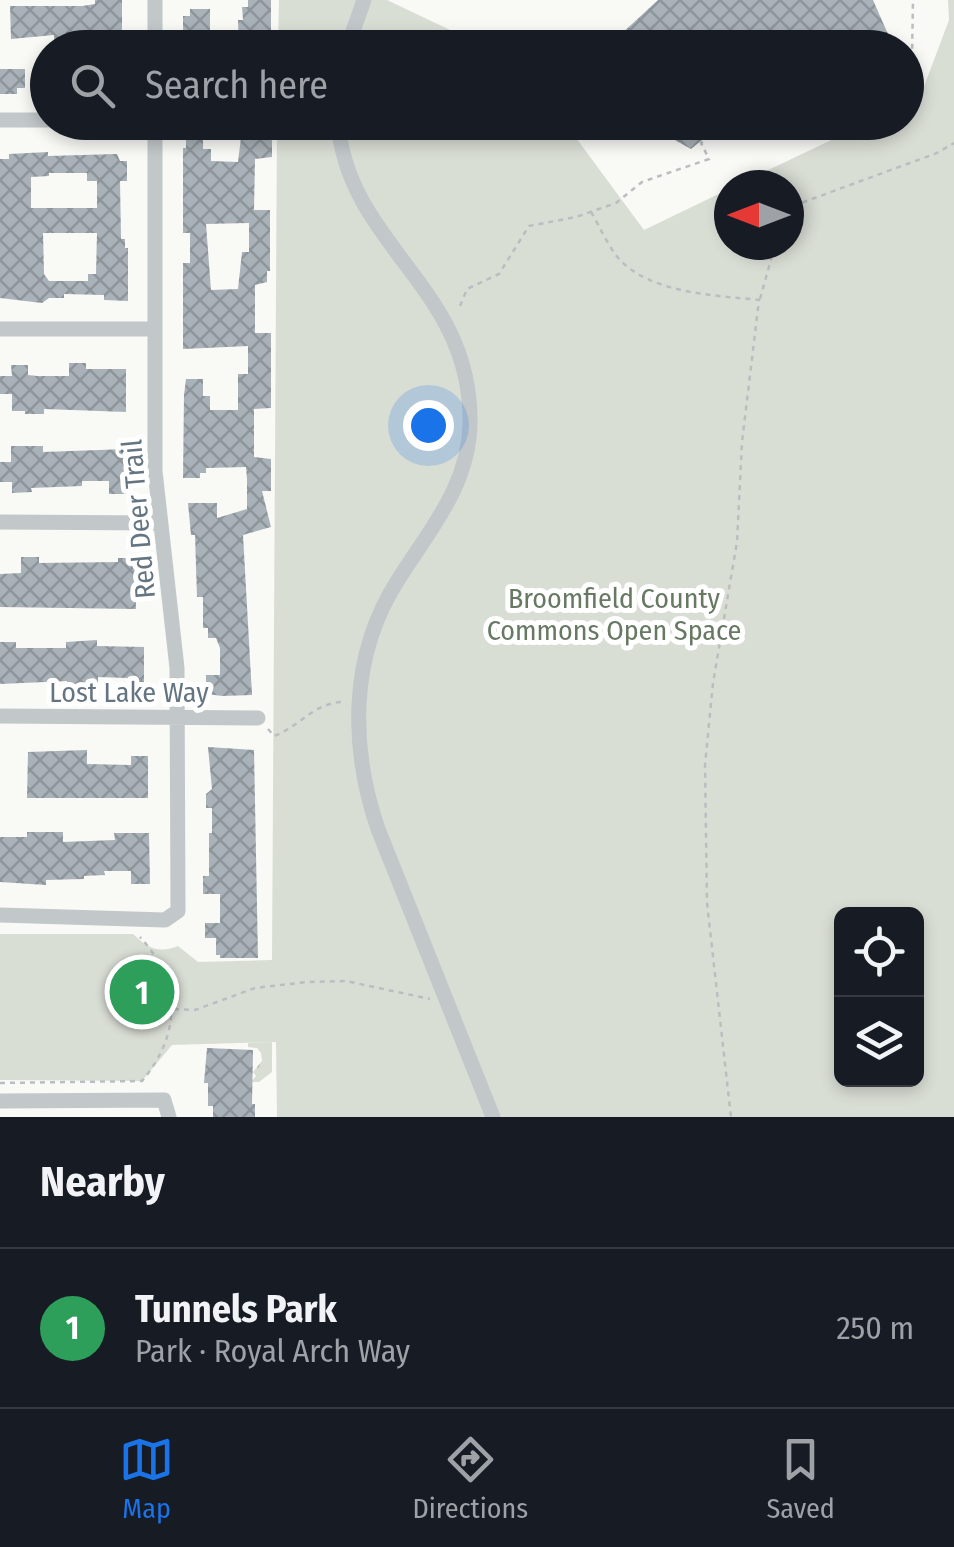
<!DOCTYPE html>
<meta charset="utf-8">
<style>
body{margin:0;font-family:"Fira Sans Condensed",sans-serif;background:#242831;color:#f1f3f6}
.controls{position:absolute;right:30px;bottom:30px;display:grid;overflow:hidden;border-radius:15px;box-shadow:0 5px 15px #0003}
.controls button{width:90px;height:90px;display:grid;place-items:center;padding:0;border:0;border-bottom:2px solid #363941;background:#171b24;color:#f1f3f6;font:50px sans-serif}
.compass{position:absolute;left:714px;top:170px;width:90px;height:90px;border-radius:50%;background:#171b24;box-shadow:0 5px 15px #0003;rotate:270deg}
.you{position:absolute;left:428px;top:425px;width:35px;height:35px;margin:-25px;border:8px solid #fff;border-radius:50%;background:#1a73e8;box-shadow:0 0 0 15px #1a73e833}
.badge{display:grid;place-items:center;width:65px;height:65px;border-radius:50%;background:#1a73e8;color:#fff;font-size:32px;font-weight:700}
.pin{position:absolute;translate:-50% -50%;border:5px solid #fff;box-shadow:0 2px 10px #0006}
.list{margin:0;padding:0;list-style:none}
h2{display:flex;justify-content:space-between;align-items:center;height:130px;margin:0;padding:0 40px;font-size:42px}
h2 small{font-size:32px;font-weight:400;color:#9ea1a6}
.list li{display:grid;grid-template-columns:65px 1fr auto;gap:30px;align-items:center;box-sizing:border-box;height:160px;padding:0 40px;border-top:2px solid #363941}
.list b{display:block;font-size:38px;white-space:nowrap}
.list p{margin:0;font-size:32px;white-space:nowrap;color:#9ea1a6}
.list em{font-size:32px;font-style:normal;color:#9ea1a6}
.icon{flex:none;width:55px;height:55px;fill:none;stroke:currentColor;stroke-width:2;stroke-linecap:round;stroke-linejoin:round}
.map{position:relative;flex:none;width:954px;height:1117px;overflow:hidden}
.search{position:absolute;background:#171b24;box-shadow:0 5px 15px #0003;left:30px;right:30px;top:30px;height:110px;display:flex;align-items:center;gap:25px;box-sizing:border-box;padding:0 35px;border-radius:55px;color:#9ea1a6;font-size:38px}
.sheet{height:290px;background:#171b24}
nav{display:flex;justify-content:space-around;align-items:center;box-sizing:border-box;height:140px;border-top:2px solid #363941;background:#171b24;font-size:28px;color:#9ea1a6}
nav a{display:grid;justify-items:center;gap:5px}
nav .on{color:#1a73e8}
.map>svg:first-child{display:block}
</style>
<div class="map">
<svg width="954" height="1117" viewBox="0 0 954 1117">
<defs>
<pattern id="grass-tufts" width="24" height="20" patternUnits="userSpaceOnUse" patternTransform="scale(2.5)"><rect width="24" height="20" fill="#d9ded5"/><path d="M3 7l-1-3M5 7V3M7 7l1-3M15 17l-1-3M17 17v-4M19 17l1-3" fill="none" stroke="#b4b9b2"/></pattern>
<pattern id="building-cross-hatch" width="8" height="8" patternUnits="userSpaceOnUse" patternTransform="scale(2.5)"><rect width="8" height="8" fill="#a9b2b8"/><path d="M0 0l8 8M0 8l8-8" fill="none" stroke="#8d959b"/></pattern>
</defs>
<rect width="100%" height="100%" fill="#f9f9f6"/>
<path fill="url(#grass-tufts)" d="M272,1042V1072L259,1082H251L256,1076L253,1072L262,1061L261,1053L257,1048L248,1047V1043Z"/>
<path fill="#d9ded5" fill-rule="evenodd" d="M279,0H387L486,47L278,48Z
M948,0H954V1117H277L276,1042L172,1045L142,1081L0,1080V934H133C148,948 158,954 178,946L198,962L272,960L277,123H565L644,230L729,189V245H789V185H737L867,123L906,122L907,103L920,97L949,20ZM842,914H916V1080H842Z"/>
<path fill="url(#building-cross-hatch)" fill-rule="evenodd" d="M95,0H122V48H54V35L11,39L10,6H82L95,4Z
M248,0H271V33L269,37L255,38V48H239L238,20H243L242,7H248Z
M658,0H873L894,48H606Z
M190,9H210V48H183V16H190Z
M0,69H25V88H17V94H0Z
M248,122H271L272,130V157L255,159L254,210H270V271H267V282L255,285V333H271V408L254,409V457L271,459V491H262L271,527L243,535L252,695L223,696L206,694V675H220V648L216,638H208V628H203V597H197L195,535H191L188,503H217V518L247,509V479L246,467L206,468V473H200V478H183L184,395L186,379H203V396H210V410H238V374H248V346L183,349V263H190V233H183V148H186V132H203V149H211V161L238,162L242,129H249ZM249,223V252H242L238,289L211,290L206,224Z
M662,122H724L691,149L671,138L674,132Z
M48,152V156L117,154L120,161H127V181H120L121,239H125V248H128V301L104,300V295L64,294V298H49L42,303L0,298V159H9V154ZM49,173H87V181H97V208H31V177L49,176ZM43,233H97L96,274H88V281H49L44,274Z
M69,363H86V369H126V412L44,409V414H25V411H12V394H0V376H12L11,365H28V375L37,376H69Z
M11,446H43V452L127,449V494H109V481H82V486L31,488L32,492L12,493V482H0V462H11Z
M21,557H39V563L118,562V558H135L136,609L0,607V574L21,573Z
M97,640V646L144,647V690H127V678L98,677V684L80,685V705H68L67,681L0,684V642H16V648H66V642Z
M208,747L254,750L258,958H220V955H216V938H205V923H220V894H203V876H209V833H212V808H206V794L212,789Z
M87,750V764L131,765V756H148V798H27L28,752Z
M27,832H63V842L115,840L114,833H149L150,884H131V871H104L105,875L84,876V879L46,880V885L0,882V837H27Z
M207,1048L253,1050L252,1104H255V1117H213V1106H208V1083H204Z"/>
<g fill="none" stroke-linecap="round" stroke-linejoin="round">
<path stroke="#babec1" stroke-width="2.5" stroke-dasharray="5 5" stroke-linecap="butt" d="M906,67L912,57L913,0
M591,212C600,227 608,246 619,259C652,294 714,295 759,300L742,442L737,542L713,683L705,765L707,903L731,1117
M789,217L801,203L937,153L954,143
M760,299L775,245
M460,306L467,289L499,274L529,226L576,217L616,203L642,182L709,159L701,143L731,122
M268,729L274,736C299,727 314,703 342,702
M174,1009L195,1010L255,988L307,982L346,981L430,999
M0,1083L142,1081C181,1034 182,983 140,937"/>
<path stroke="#c2c7ca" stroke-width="15" d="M155,0V48
M347,48L364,0
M0,120H48
M338,122C348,247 472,286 470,423C469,486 430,529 398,580C349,656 350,747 378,829L493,1117
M0,329H155
M0,522L160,523
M0,716L258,718
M0,915L165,920L178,911L177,668L155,471V122
M0,1101L164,1100L169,1117"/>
</g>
<g text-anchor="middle" stroke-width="10" stroke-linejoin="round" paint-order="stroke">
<g font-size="28" fill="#647481" stroke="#fff">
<text transform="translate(138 519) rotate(-95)" y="10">Red Deer Trail</text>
<text x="129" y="702">Lost Lake Way</text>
</g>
<g font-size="28" fill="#677963" stroke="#fff">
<text x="614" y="608">Broomfield County<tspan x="614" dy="32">Commons Open Space</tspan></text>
</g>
</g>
</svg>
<div class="controls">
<button><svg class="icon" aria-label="locate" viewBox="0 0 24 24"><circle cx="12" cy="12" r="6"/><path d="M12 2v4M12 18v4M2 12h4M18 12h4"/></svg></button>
<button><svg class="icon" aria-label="layers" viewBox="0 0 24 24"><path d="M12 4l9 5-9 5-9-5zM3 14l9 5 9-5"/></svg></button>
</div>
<svg class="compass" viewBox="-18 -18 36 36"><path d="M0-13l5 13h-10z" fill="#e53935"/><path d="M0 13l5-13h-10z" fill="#9ea1a6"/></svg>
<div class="you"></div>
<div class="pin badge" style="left:142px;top:992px;background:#2e9e5b">1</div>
<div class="search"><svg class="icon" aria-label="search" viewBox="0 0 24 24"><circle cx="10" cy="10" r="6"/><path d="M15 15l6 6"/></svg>Search here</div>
</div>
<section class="sheet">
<h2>Nearby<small></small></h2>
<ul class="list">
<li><span class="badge" style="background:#2e9e5b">1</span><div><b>Tunnels Park</b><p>Park · Royal Arch Way</p></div><em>250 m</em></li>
</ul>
</section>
<nav>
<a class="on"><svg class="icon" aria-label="map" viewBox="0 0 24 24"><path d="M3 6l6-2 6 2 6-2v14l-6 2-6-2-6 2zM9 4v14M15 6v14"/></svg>Map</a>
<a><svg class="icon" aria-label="directions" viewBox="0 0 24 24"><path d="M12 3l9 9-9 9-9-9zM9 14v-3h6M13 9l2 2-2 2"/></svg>Directions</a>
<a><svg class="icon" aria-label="saved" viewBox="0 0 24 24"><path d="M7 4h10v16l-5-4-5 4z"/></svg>Saved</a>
</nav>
